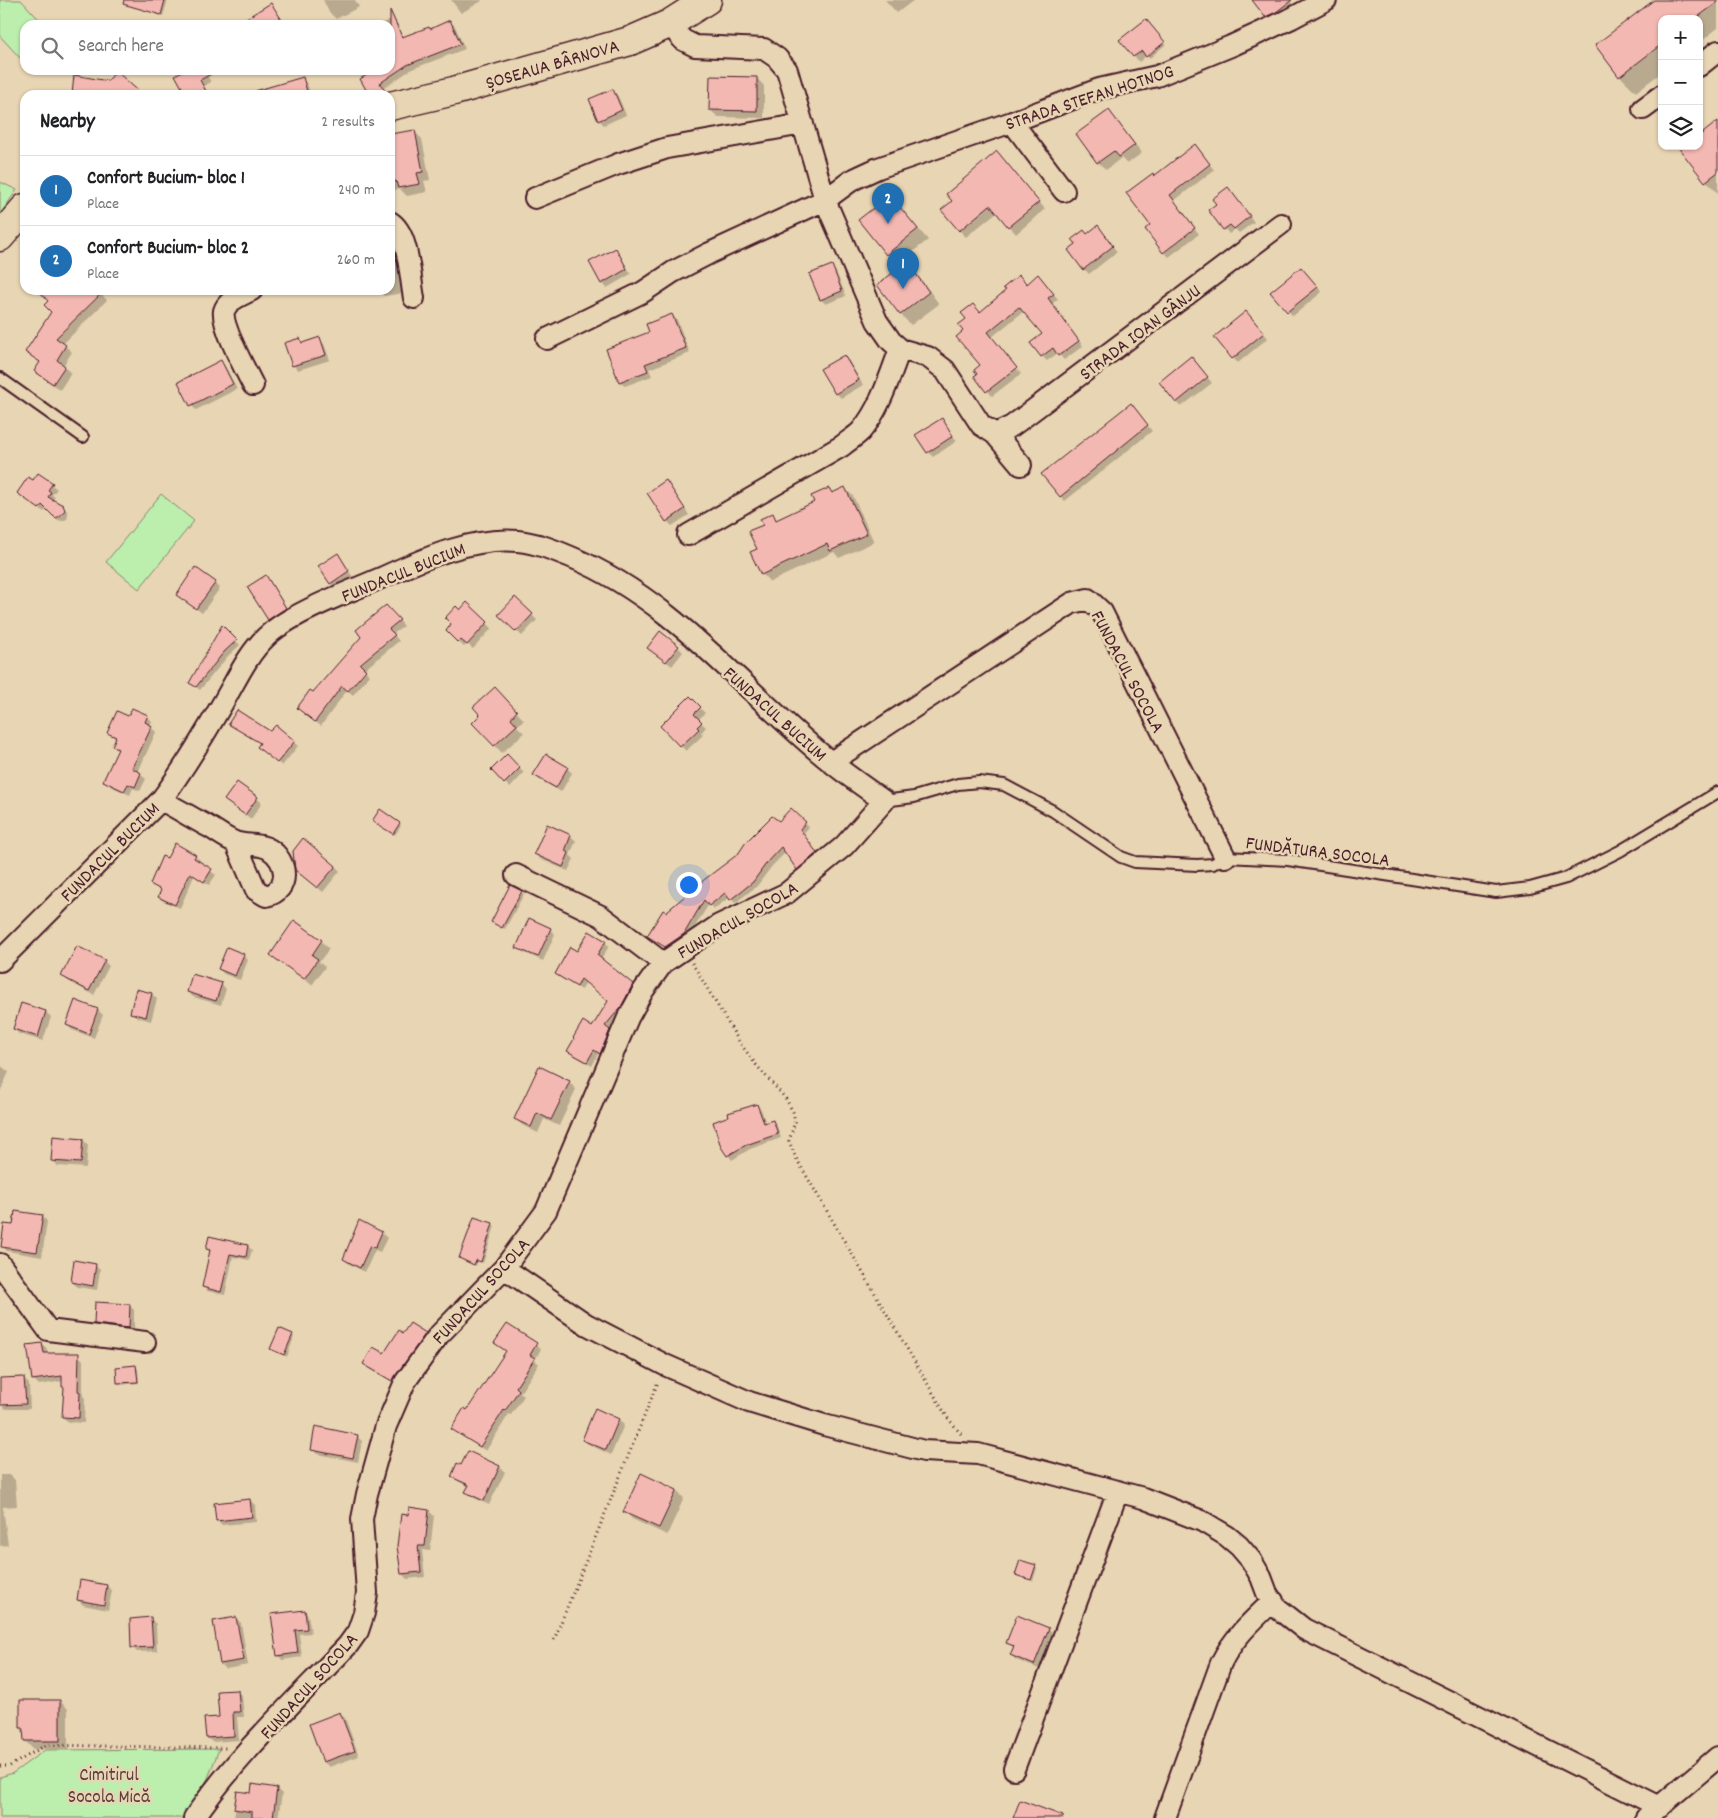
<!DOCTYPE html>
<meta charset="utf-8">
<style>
body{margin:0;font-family:Dekko,sans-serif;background:#f2f2f2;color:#202124}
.controls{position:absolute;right:15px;top:15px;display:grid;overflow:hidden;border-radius:10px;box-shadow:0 1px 4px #0004}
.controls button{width:45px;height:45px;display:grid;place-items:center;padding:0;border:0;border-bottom:1px solid #e0e0e0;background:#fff;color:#202124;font:25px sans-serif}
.you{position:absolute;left:688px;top:884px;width:18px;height:18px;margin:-12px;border:4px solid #fff;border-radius:50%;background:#1a73e8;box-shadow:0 0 0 8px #1a73e833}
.badge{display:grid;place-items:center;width:32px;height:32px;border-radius:50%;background:#1f6fb2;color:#fff;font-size:16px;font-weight:700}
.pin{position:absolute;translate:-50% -41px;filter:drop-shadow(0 1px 2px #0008)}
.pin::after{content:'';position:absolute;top:26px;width:18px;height:15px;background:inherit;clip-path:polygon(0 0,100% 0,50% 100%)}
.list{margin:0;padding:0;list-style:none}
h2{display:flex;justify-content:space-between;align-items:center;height:65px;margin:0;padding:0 20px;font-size:21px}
h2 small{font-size:16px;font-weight:400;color:#757577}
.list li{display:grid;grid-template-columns:32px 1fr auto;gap:15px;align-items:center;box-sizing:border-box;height:70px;padding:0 20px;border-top:1px solid #e0e0e0}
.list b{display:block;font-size:19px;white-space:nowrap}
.list p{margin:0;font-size:16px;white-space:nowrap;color:#757577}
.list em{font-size:16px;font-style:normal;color:#757577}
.icon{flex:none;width:28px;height:28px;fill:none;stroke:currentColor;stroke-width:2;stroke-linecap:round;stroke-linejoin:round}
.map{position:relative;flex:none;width:1718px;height:1818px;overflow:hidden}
.search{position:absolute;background:#fff;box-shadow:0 1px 4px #0004;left:20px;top:20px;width:375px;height:55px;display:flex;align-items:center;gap:12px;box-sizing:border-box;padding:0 18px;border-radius:15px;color:#757577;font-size:19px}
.panel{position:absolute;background:#fff;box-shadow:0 1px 4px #0004;left:20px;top:90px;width:375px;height:205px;border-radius:15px}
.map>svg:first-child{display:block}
</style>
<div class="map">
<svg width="1718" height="1818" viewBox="0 0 1718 1818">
<rect width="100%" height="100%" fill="#e8d5b3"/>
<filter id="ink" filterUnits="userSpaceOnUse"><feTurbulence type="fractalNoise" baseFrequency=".02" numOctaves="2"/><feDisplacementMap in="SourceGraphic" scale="10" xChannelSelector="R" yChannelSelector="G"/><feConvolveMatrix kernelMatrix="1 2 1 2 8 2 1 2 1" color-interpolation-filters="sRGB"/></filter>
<g filter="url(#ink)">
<path fill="#bceead" stroke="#83866c" d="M0,0H21L44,25H25V56L21,59L0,36Z
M0,182L17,190L0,214Z
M161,494L194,521L139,589L106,562Z
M219,1749L208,1778L187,1818H0V1777L13,1773L45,1750Z"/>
<path fill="#0003" d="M149,0H168L163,16L146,10Z
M323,0H355L359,7L336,19L329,12Z
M451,0H481L482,1L461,13Z
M885,0H914L897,13Z
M1259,0H1289L1295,7L1271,22L1266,16Z
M1655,0H1718V28L1699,43V19H1662V72L1636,92L1620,76Z
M271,5L286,25H256Z
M393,18L397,23L404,38L430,30L450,22L455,26L465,49L412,69L384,88L388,95H371L378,70H390V25H379Z
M1146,20L1166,44L1150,58L1147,55L1139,62L1121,40Z
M186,70H204L211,82L204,86L209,95H187Z
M757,78L764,86V118L718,117L710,110Z
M302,79L307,84L311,95H284Z
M613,91L618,96L626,115L604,125L599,120Z
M1109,111L1142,153L1127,164L1121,158L1106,170L1098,162Z
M1718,123V193L1706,181L1699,146Z
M414,131L422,139L430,180L424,181L427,192L407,196L400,189L390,191V136Z
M1200,151L1214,170L1174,201L1199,234L1169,257L1164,252L1152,225L1155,177Z
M1004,160L1045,209L1016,234L997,212L966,237L959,230Z
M1233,194L1254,222L1239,233L1235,229L1229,234L1210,211Z
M890,196L928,240L897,264L887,254Z
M1102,232L1117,252L1089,274L1084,269L1087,235Z
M390,246L397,251L405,293L384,296L379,290H390Z
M616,250L620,255L631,274L607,288L602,283Z
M906,263L917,274L939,304L911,325L900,314Z
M831,267L836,272L846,296L826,304L821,300Z
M1306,273L1322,292L1293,316L1288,311Z
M1043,281L1058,299L1052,304L1083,346L1064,360L1058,353L1047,361L1042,356L1044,335L1024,311L992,337L1021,374L992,396L976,376L982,365L980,314L1027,285Z
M45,290H97L107,300L63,344L72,352L63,366L71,373L60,390L42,377L35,371L40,363L27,352L53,312Z
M672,315L677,320L690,353L649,369L652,376L625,386L620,382L607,349L651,332Z
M1251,318L1268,338L1238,363L1233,358Z
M300,339L305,344L319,339L324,344L330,360L298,370L293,365Z
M844,356L849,361L863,385L841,398L836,393Z
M220,361L225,366L237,389L196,410L191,405Z
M1196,363L1212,383L1181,407L1177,402Z
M1135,410L1152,431L1065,501L1060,496Z
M942,420L957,441L933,457L928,452Z
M38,474L57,489L52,495L55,497L52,501L62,506L67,511L68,515L67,519L62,521L58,520L47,508L44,512L18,493L33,482Z
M670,487L689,515L672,526L667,521Z
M829,489L833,494L845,489L853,496L874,542L839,558L834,552L770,582L762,574L758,550L764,525L772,514L778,521L816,503Z
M337,555L353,577L335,588L331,583Z
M265,577L270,582L290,613L274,624L269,619Z
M215,583L220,588L202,613L183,599Z
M515,599L537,620L522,636L500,615Z
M467,604L492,628L473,649L467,644L464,647L447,631Z
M391,611L404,626L393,634L399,641L364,670L370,675L353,695L347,690L321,726L303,713L313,694Z
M223,627L240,645L228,656L200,690L191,683Z
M678,647L683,652L672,666L654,653Z
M503,697L524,720L517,726L524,733L502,753L474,723Z
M690,698L705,713L698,720L706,727L701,733L703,735L686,751L661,726Z
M147,716L152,721L150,726L156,732L138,772L146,779L140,791L133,788L130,795L110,786L105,781L118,751L113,746L116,739L108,733L128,718Z
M234,727L271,733L276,727L298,746L282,766L263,750L261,744Z
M507,756L524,773L510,788L493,770Z
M567,768L572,773L561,792L540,780L535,775Z
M257,798L262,803L251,819L226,800Z
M791,810L809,827L803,834L820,858L802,873L786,852L772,866L757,886L735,903L730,897L714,909L709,904L688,938L670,951L649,936L666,913L779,823Z
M376,823L399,824L401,826L395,835Z
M547,826L571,836L576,841L570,855L574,859L568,871L540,859L535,854Z
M195,856L200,860L198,862L216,875L209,885L194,876L180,908L163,901L159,897L162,891L151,884L167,860Z
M335,866L340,871L323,892L302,875Z
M511,887L524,894L505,929L492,922Z
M550,929L555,934L543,961L523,952L518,947Z
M321,941L329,949L319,962L325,967L312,985L280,962L272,955Z
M605,942L609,946L601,960L637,990L625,1011L609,1031L614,1035L604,1058L598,1054L592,1066L573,1055L569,1051L592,1029L609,1001L586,982L582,990L561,978L556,974L578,953Z
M244,955L248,960L240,980L224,974L219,969Z
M104,961L109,966L94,995L68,981L63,976Z
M221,984L226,989L221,1005L193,997L188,992Z
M152,994L157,999L151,1021L137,1017L132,1012Z
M75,1002L98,1010L103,1015L94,1038L72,1030L67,1025Z
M22,1005L46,1012L51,1017L43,1041L19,1034L14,1029Z
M0,1065L9,1072L0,1092Z
M569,1082L576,1089L559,1126L544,1119L538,1133L522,1125L515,1118Z
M756,1105L761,1109L766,1124L773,1122L777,1126L781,1138L750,1149L732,1160L728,1155Z
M83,1140L88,1145L86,1168L58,1166L53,1161Z
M42,1216L47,1221L42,1257L7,1251L2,1246L14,1226Z
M492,1224L495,1226L483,1263L478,1261L476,1266L462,1260L460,1258Z
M382,1233L387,1238L380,1252L375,1250L365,1272L349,1264L344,1259Z
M248,1246L252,1250L249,1260L233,1257L225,1295L207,1291L204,1287L211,1253L207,1249Z
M95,1265L100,1270L97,1290L77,1287L72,1282Z
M129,1305L134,1310V1332L101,1328L96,1323Z
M507,1325L541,1349L535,1360L539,1364L520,1393L524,1396L511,1415L509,1414L486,1451L458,1434L453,1429L467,1411L507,1352L496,1343Z
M425,1334L430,1339L398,1385L370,1369L365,1364L384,1354L404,1335Z
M292,1335L294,1337L287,1357L272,1349Z
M42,1344L47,1349L48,1355H78L83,1360V1396L85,1398L84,1423L68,1422L63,1417L65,1388L63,1381L39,1385L34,1380Z
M136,1366L138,1369L139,1383L120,1385L118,1382Z
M24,1379L29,1384L30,1409H6L1,1404L0,1380Z
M596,1410L619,1420L624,1425L611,1455L588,1444L583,1439Z
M357,1436L362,1441L358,1462L317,1454L312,1449Z
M462,1467H500L505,1472L489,1505L472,1497L467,1492L469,1487L458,1481L453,1476Z
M0,1475H10L15,1480L17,1506L3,1507L8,1545L0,1546Z
M676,1491L684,1498L667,1535L632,1519L625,1511Z
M250,1500L255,1505L256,1522L222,1525L217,1520Z
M429,1511L434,1516L430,1551L422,1550L425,1577L407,1579L402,1574L409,1516Z
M1035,1566L1037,1568L1033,1581L1016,1574Z
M107,1586L112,1591L108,1610L83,1605L78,1600Z
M304,1611L308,1615L311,1633L299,1634L302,1657L282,1660L278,1655Z
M1018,1616L1049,1629L1054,1634L1039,1669L1016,1660L1011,1655L1014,1648L1007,1642Z
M236,1618L241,1623L248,1665L226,1669L221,1664L214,1622Z
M151,1619L156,1624L157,1651L137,1652L132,1647Z
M237,1691L242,1696L244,1717H237L239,1740L212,1742L207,1737Z
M60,1701L68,1709V1749H33L25,1741V1731L21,1727Z
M340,1713L345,1718L359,1756L329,1767L324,1762L310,1724Z
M277,1789L282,1794L278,1818H234L238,1792L252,1795Z"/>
<path fill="#f3b8b2" stroke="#4a1f2b" d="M124,0H165L161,15L123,4Z
M1252,0H1292L1276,12L1265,17Z
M1654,0H1718V2L1695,19H1662V44L1619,77L1595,45Z
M271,3L285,25H235Z
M390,10L402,37L429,27L430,29L450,20L461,44L407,65L380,83L385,91L379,95H369L360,79L375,70H390Z
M1146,19L1165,42L1146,57L1142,51L1133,57L1119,40Z
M184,70H219L200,80L208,95H186L175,75Z
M116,71L143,95H72L74,75L108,81Z
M710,76L757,77V111L709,110Z
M303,77L308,95H256L255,91Z
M613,89L622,110L598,121L589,99Z
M1109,110L1135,145L1119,157L1114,151L1097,163L1076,134Z
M1718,121V172L1705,182L1677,146H1699V136Z
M415,130L423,172L417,173L420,184L398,188L396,181L390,182V134Z
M1195,144L1210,164L1170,195L1195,228L1163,253L1145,229L1150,225L1126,193L1153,173L1154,176Z
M997,151L1039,202L1008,227L990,205L959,231L941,210L952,201L946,194Z
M1228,187L1250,216L1234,229L1230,225L1223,230L1208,210L1216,204L1212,199Z
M890,195L918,229L886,255L858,220Z
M1098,225L1113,246L1083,270L1068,250L1076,244L1072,239L1084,230L1087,234Z
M616,248L627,269L601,284L589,262Z
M907,262L929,292L900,315L877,285Z
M832,265L842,291L820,300L809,274Z
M1301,267L1318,287L1287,312L1270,292Z
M1038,274L1054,294L1048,298L1079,341L1058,356L1053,348L1041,357L1030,343L1042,334L1019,307L988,332L1017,368L986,392L974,376L977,374L974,370L980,365L956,337L963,331L958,325L966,319L961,313L973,304L980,312L1006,290L1003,288L1019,275L1027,284Z
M38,290H105L56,338L66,345L57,360L65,366L53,384L34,371L40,362L25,352L51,312L44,305L48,301Z
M1246,311L1264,333L1232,359L1214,337Z
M672,314L686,348L645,364L648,371L619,382L606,349L649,332L646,324Z
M320,337L326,355L292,366L284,343L300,338L302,343Z
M844,355L859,380L835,394L820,369Z
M1191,356L1208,377L1176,403L1159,382Z
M221,360L233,384L190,406L178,382Z
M1131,403L1148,425L1060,497L1041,474Z
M942,418L953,436L927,453L915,435Z
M38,473L53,483L48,490L51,492L48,497L63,505L65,510L60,516L56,518L53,516L42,505L39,509L17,493L28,477L33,480Z
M666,480L685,509L666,522L647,493Z
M845,487L867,534L830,551L827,544L761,575L750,552L757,549L748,531L763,525L760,519L773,513L776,520L814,502L811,496L829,488L832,493Z
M338,553L349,571L330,584L318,566Z
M195,567L216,582L196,609L176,595Z
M266,575L286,608L268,620L247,587Z
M515,597L533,614L516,632L498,615Z
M467,602L488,622L467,645L461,640L458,643L446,631L451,624L445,618L456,606L460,610Z
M386,605L400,620L389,629L395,635L360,664L366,670L348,691L342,686L315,722L297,708L310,690L313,692L361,637L356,630Z
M222,625L237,640L224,652L196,687L189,683Z
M660,631L679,646L666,662L647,648Z
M495,687L517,711L511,718L517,725L494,746L472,723L480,715L473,707Z
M690,696L701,707L694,714L702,722L697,727L699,729L680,747L660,726Z
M132,708L148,715L145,722L152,726L132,768L141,773L135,787L128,784L124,791L103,781L118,749L112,746L116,737L107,733L117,711L128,716Z
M237,710L270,731L276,725L295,741L277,763L257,747L260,743L228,724Z
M507,754L520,768L504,784L491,770Z
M546,754L568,767L556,788L533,775Z
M237,782L258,797L245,815L224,800Z
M791,808L806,822L800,829L817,853L797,870L781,847L768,861L753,882L730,900L725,893L709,906L704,900L684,934L665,947L647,936L663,910L666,912L705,879L738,854L746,842L772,816L779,821Z
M380,809L400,823L393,834L372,821Z
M547,824L571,835L565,851L569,853L563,867L534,854Z
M303,838L336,866L317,888L295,870L293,851Z
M175,843L196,855L194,858L212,869L204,882L190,873L175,905L158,897L161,890L150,884L162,856L167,858Z
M510,885L522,891L502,928L491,922Z
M529,918L551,928L538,957L516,948Z
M294,920L322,940L312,955L318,959L304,979L270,955Z
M589,931L606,941L597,955L633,984L621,1007L605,1026L610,1030L600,1054L594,1050L587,1062L567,1051L574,1039L573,1038L583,1021L592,1027L608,1001L581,979L577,987L555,974L570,947L577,951Z
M77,946L105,960L89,991L61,976Z
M227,947L244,954L235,976L218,969Z
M192,974L222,983L216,1001L187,992Z
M136,989L152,993L146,1017L130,1013Z
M75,1000L98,1009L89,1034L66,1025Z
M21,1003L46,1011L38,1037L13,1029Z
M539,1066L570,1081L551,1120L537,1113L531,1127L514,1119Z
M757,1104L764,1123L773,1120L778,1134L746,1145L727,1156L721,1147L713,1122L729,1116L728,1113Z
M53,1136L83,1139L81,1163L51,1161Z
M15,1211L43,1215L37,1252L1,1247L4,1224L13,1225Z
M474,1217L493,1223L481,1262L476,1260L474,1265L459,1258Z
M359,1220L382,1232L375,1248L370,1246L360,1268L343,1259Z
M209,1236L248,1245L246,1257L230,1254L221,1292L202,1287L210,1250L206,1249Z
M74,1260L96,1264L93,1286L71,1282Z
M95,1302L130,1304L129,1328L94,1324Z
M410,1323L426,1333L392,1381L363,1364L373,1347L384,1353L399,1330L403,1333Z
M507,1324L537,1343L530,1355L535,1358L516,1387L519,1390L505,1411L504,1410L480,1447L451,1429L464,1408L467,1410L506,1351L494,1343Z
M279,1328L293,1334L284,1355L270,1349Z
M42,1343L44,1353H79L78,1391L80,1392L79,1418L62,1417L64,1387H62V1376L32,1380L27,1345Z
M136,1365L138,1382L117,1383L116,1367Z
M24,1377L26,1404L0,1405V1378Z
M595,1408L619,1419L606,1450L582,1440Z
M315,1426L358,1435L353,1458L311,1450Z
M468,1451L500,1466L484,1501L465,1492L469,1485L451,1477L457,1463L461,1465Z
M641,1473L677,1490L659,1528L623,1512Z
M250,1499L252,1517L216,1521L214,1503Z
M409,1507L429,1510L425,1546H418L421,1572L401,1574L397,1546L401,1514L408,1515Z
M1020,1560L1036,1565L1031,1580L1015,1575Z
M80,1580L107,1585L104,1605L77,1600Z
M305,1610L307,1629L295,1630L298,1653L277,1656L271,1614Z
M1017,1615L1049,1628L1034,1665L1010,1655L1014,1646L1006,1643Z
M151,1617L153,1647L131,1648L130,1619Z
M236,1617L244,1660L220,1664L213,1621Z
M238,1690L240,1712H233L234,1736L206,1738L204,1718L219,1717L217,1691Z
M20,1700H60V1741H24L23,1728H20Z
M340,1712L355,1751L323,1762L309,1724Z
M252,1784L277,1788L273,1818H252V1812L234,1809L237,1791L251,1793Z
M1020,1800L1063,1816V1818H1013Z"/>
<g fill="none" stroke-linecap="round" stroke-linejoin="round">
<defs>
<path id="lane" d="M0,378L83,437
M884,801L914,797L958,784L979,782L1004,785L1053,811L1121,857L1135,862L1197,865L1213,864L1225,857L1288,860L1496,892L1530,888L1566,878L1620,851L1718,792"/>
<path id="street" d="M669,24L683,40L695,46L764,49L777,58L787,70L825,200L877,321L891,341L900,349L928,357L945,370L981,425L995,434L1021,465
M1699,66L1718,51
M1643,109L1662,95
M1012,122L1064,191
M535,198L618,164L667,148L803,124
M390,222C409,233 410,278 414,298
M252,290C243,295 227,300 224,311C221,325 246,371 253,385
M547,339L643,292L673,272L710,253L825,200L852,180L878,168L1012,122L1099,89L1157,76L1231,46L1292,18L1326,0
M995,434L1012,426L1281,224
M688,535L842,446C848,441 855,437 861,431C880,409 890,376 900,349
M831,762L1072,603L1088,599L1102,612L1225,857
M161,800C178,809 194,819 211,828C219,833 227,839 235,842C246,846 258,843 269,849C288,860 291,891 266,896L256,890L235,842
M516,875L601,916L663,963
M0,961L161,800C183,770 202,739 221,706C235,683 246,656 266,637C290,613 349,592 381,578C423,559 471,537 518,541C537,543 554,550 571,557C675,600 746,694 832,763C848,776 867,789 884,801L844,846L787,893L719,925L663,963L643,991L628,1018L546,1211L504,1268L438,1336L405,1382L386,1426L367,1494L362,1519L367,1593L364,1613L358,1631L348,1645C295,1701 237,1755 194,1818
M0,1264L48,1330L145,1342
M504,1268L586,1324L665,1365L749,1402L824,1425L924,1451L978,1454L1143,1498L1202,1521L1227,1536L1239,1546L1251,1560L1261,1577L1267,1593L1276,1607L1304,1629L1660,1807
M1014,1769L1118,1491
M1165,1818L1221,1663C1233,1638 1253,1620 1273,1601
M1646,1818L1718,1757"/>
<path id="secondary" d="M390,106L454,91L630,41L669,24L707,0
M0,237L25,208"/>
</defs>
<use href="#lane" stroke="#4a1f2b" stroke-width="14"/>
<use href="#street" stroke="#4a1f2b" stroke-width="24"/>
<use href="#secondary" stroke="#4a1f2b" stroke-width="31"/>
<path stroke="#4a1f2b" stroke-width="3" stroke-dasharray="1 4" stroke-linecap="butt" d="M692,963L740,1043L757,1066L786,1099L793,1112L795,1122L789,1141L796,1158L947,1417L961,1434
M554,1640L658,1382
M0,1766H10L46,1745L226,1748"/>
<use href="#lane" stroke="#e8d5b3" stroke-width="10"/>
<use href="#street" stroke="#e8d5b3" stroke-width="20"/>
<use href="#secondary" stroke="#e8d5b3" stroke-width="28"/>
</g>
</g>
<g text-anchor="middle" stroke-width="5" stroke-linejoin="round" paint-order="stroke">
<g font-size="19" fill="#4a1f2b" stroke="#e8d5b3">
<text transform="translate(552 63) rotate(-16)" y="7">ȘOSEAUA BÂRNOVA</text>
<text transform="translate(1089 96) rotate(-18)" y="7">STRADA STEFAN HOTNOG</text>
<text transform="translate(1139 331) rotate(-37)" y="7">STRADA IOAN GÂNJU</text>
<text transform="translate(403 571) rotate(-22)" y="7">FUNDACUL BUCIUM</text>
<text transform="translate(1129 671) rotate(62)" y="7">FUNDACUL SOCOLA</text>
<text transform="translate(776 713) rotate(42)" y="7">FUNDACUL BUCIUM</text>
<text transform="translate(1318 850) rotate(7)" y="7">FUNDĂTURA SOCOLA</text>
<text transform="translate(109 851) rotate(-45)" y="7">FUNDACUL BUCIUM</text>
<text transform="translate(737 919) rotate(-30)" y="7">FUNDACUL SOCOLA</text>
<text transform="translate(480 1290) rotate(-48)" y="7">FUNDACUL SOCOLA</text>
<text transform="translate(308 1685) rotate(-48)" y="7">FUNDACUL SOCOLA</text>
</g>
<g font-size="19" fill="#5b3e3e" stroke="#e8d5b3">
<text x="109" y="1780">Cimitirul<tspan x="109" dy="22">Socola Mică</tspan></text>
</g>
</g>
</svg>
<div class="controls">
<button>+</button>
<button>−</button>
<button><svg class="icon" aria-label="layers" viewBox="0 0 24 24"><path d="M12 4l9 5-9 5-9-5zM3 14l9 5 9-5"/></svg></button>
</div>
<div class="you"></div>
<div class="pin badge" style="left:903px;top:289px">1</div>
<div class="pin badge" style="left:888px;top:224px">2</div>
<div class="search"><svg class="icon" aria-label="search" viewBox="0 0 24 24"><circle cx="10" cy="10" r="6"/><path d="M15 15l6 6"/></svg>Search here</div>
<section class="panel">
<h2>Nearby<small>2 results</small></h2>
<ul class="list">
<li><span class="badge">1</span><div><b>Confort Bucium- bloc 1</b><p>Place</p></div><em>240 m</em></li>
<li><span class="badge">2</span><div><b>Confort Bucium- bloc 2</b><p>Place</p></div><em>260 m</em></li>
</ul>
</section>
</div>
